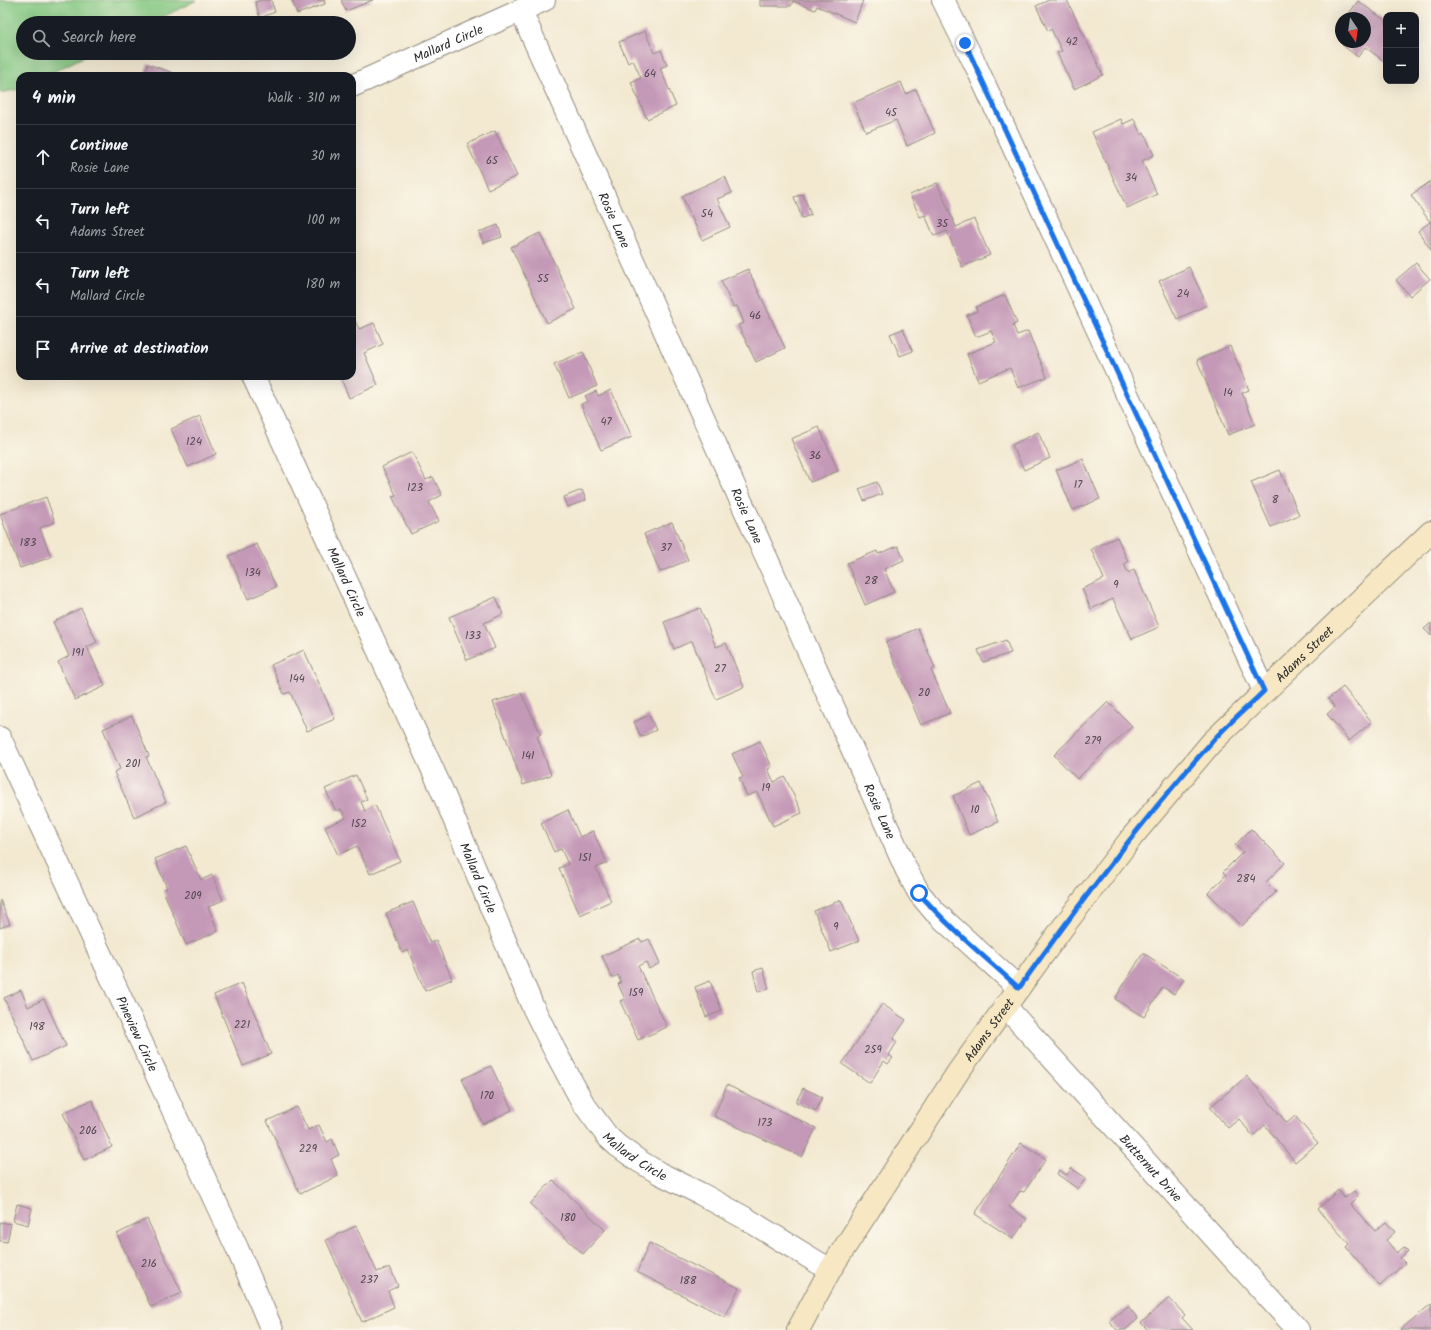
<!DOCTYPE html>
<meta charset="utf-8">
<style>
body{margin:0;font-family:Kalam,sans-serif;background:#20242c;color:#f1f3f6}
.controls{position:absolute;right:12px;top:12px;display:grid;overflow:hidden;border-radius:8px;box-shadow:0 4px 16px #0002}
.controls button{width:36px;height:36px;display:grid;place-items:center;padding:0;border:0;border-bottom:1px solid #363941;background:#171b24;color:#f1f3f6;font:20px sans-serif}
.compass{position:absolute;left:1335px;top:12px;width:36px;height:36px;border-radius:50%;background:#171b24;box-shadow:0 4px 16px #0002;rotate:167deg}
.stop{position:absolute;width:12px;height:12px;margin:-9px;border:3px solid #1a73e8;border-radius:50%;background:#fff}
.stop.end{background:#1a73e8;border-color:#fff;box-shadow:0 1px 4px #0008}
.list{margin:0;padding:0;list-style:none}
h2{display:flex;justify-content:space-between;align-items:center;height:52px;margin:0;padding:0 16px;font-size:17px}
h2 small{font-size:13px;font-weight:400;color:#9ea1a6}
.list li{display:grid;grid-template-columns:26px 1fr auto;gap:12px;align-items:center;box-sizing:border-box;height:64px;padding:0 16px;border-top:1px solid #363941}
.list b{display:block;font-size:15px;white-space:nowrap}
.list p{margin:0;font-size:13px;white-space:nowrap;color:#9ea1a6}
.list em{font-size:13px;font-style:normal;color:#9ea1a6}
.icon{flex:none;width:22px;height:22px;fill:none;stroke:currentColor;stroke-width:2;stroke-linecap:round;stroke-linejoin:round}
.map{position:relative;flex:none;width:1431px;height:1330px;overflow:hidden}
.search{position:absolute;background:#171b24;box-shadow:0 4px 16px #0002;left:16px;top:16px;width:340px;height:44px;display:flex;align-items:center;gap:10px;box-sizing:border-box;padding:0 14px;border-radius:22px;color:#9ea1a6;font-size:15px}
.panel{position:absolute;background:#171b24;box-shadow:0 4px 16px #0002;left:16px;top:72px;width:340px;height:308px;border-radius:12px}
.map>svg:first-child{display:block}
</style>
<div class="map">
<svg width="1431" height="1330" viewBox="0 0 1431 1330">
<rect width="100%" height="100%" fill="#fbf7ec"/>
<filter id="ink" filterUnits="userSpaceOnUse"><feTurbulence type="fractalNoise" baseFrequency=".025" numOctaves="2"/><feDisplacementMap in="SourceGraphic" scale="8" xChannelSelector="R" yChannelSelector="G"/><feConvolveMatrix kernelMatrix="1 2 1 2 8 2 1 2 1" color-interpolation-filters="sRGB"/></filter>
<filter id="wash" filterUnits="userSpaceOnUse"><feTurbulence type="fractalNoise" baseFrequency=".012" numOctaves="4" result="noise"/><feDisplacementMap in="SourceGraphic" scale="16" xChannelSelector="R" yChannelSelector="G"/><feGaussianBlur stdDeviation="0.9" result="paint"/><feColorMatrix in="noise" values="0 0 0 0 0 0 0 0 0 0 0 0 0 0 0 0 0 1.4 0 .05"/><feComposite in="paint" operator="in"/></filter>
<g filter="url(#wash)">
<rect width="100%" height="100%" fill="#f3e9d1"/>
<path fill="#85c882" stroke="#587a56" d="M0,0H197L151,23H23V53H91L45,76H20V89L0,93Z"/>
<g id="blocks">
<path fill="#c499b7" d="M262,0H271L275,12L260,18L255,2Z
M292,0H324L325,4L297,14Z
M341,0H373L346,11Z
M760,0H863L855,22L817,6L815,10L793,1L791,6H760Z
M1049,0H1067L1103,75L1074,89L1057,53L1062,51L1051,29L1048,31L1036,6Z
M1358,1L1386,21V57L1384,61L1365,47L1358,57L1342,45L1344,42H1365V18H1346Z
M645,31L654,53L661,50L667,65L660,68L676,106L647,119L631,82L641,78L633,60L628,63L619,42Z
M148,64L181,76H144Z
M901,82L906,94L916,89L935,133L907,146L896,120L866,132L853,103Z
M1121,119L1123,124L1134,119L1141,135L1144,133L1154,155L1142,161L1157,194L1127,208L1092,132Z
M495,131L517,176L488,189L467,144Z
M725,176L732,193L717,199L730,227L702,240L682,196Z
M1431,181V250L1418,231L1430,222L1411,195Z
M937,183L956,227L974,219L990,255L962,267L947,231L934,236L925,215L920,217L910,195Z
M803,194L811,215L802,218L794,197Z
M498,225L502,237L483,243L479,232Z
M540,233L576,309L547,323L511,247Z
M1416,263L1430,279L1410,296L1396,280Z
M1189,267L1207,305L1177,319L1159,281Z
M748,269L785,348L756,362L738,325L744,323L737,306L733,307L721,281Z
M1005,295L1017,323L1013,325L1017,335L1028,331L1047,377L1018,388L1010,368L978,381L967,354L996,342L991,331L976,337L967,315L977,311L976,307Z
M352,314L359,329L374,323L383,344L364,353L378,385L349,398L340,376H352Z
M903,329L913,351L900,356L890,334Z
M1230,346L1249,390L1242,393L1255,424L1228,435L1197,360Z
M583,352L597,386L569,398L554,364Z
M611,390L632,437L601,450L581,404L588,401L585,396L596,391L598,396Z
M200,416L216,454L188,467L171,429Z
M819,427L838,471L810,482L791,439Z
M1038,432L1050,458L1024,470L1012,445Z
M412,452L426,480L433,477L442,495L429,502L439,521L411,534L392,496L396,495L382,467Z
M1083,459L1100,499L1073,510L1056,470Z
M1280,470L1299,515L1271,527L1251,482Z
M877,482L882,494L864,501L859,489Z
M582,490L586,500L568,507L564,497Z
M46,497L55,522L40,528L51,557L20,568L0,514Z
M672,522L688,560L660,572L644,534Z
M1117,537L1128,562L1124,564L1128,573L1134,570L1159,627L1132,639L1113,599L1091,609L1082,589L1104,579L1091,549Z
M257,544L276,587L248,599L229,556Z
M898,546L904,560L884,569L894,592L865,605L847,563L877,551L878,554Z
M496,597L503,614L484,623L495,648L467,660L449,617Z
M81,608L97,642L87,647L105,686L75,700L58,662L69,656L53,622Z
M700,608L716,647L726,643L744,687L716,699L692,641L674,649L664,622Z
M1431,623V636L1424,629Z
M918,628L935,668L931,670L950,713L921,725L886,642Z
M1006,640L1011,653L983,662L978,650Z
M304,650L335,719L307,731L290,692L284,694L271,665Z
M1343,687L1372,722L1349,741L1327,714L1335,707L1328,699Z
M521,693L541,734L537,736L551,775L523,785L493,702Z
M1108,702L1132,726L1077,779L1054,755Z
M649,715L656,730L641,737L634,722Z
M132,716L149,756L146,757L166,802L134,817L114,772L120,769L103,729Z
M760,741L772,767L768,769L774,782L785,777L802,813L773,826L757,792L747,796L739,778L743,777L732,754Z
M356,775L367,799L361,802L365,811L375,805L400,861L370,874L357,846L338,855L325,827L346,818L341,809L336,811L325,789Z
M981,783L998,822L969,835L953,796Z
M568,810L580,837L593,831L607,863L596,868L611,901L580,915L559,868L568,864L561,849L554,852L541,823Z
M1251,829L1285,863L1266,882L1276,892L1242,926L1208,893L1226,875L1223,872L1243,852L1235,845Z
M186,846L201,880L212,875L223,900L208,907L218,931L186,945L163,890L167,888L155,859Z
M0,900L10,924L0,928Z
M841,900L859,941L831,952L814,911Z
M413,902L430,943L436,940L452,979L425,991L408,950L402,953L386,913Z
M640,939L642,942L649,939L660,963L649,969L646,962L638,966L667,1027L638,1040L620,1001L625,999L618,984L621,983L618,975L612,978L602,956Z
M1143,953L1184,979L1174,994L1163,987L1144,1017L1115,999Z
M763,968L769,989L758,992L753,971Z
M710,981L722,1011L706,1017L695,987Z
M242,983L271,1054L243,1066L214,995Z
M21,990L28,1007L44,999L66,1046L33,1061L4,998Z
M882,1004L906,1020L893,1039L897,1042L889,1055L893,1058L888,1064L884,1061L870,1083L842,1064Z
M491,1066L512,1110L483,1124L462,1079Z
M1247,1076L1287,1123L1295,1116L1318,1143L1295,1162L1265,1125L1253,1136L1239,1119L1228,1128L1210,1107Z
M727,1085L816,1128L802,1157L714,1116Z
M803,1088L822,1097L816,1111L796,1102Z
M92,1100L112,1147L84,1160L63,1113Z
M297,1107L308,1130L319,1125L327,1142L332,1139L339,1155L331,1159L338,1176L300,1194L267,1121Z
M1021,1143L1046,1159L1024,1192L1020,1191L1009,1207L1027,1219L1013,1239L975,1214Z
M1071,1168L1086,1178L1078,1189L1057,1174L1059,1170L1067,1175Z
M553,1180L605,1230L583,1254L530,1204Z
M1338,1190L1345,1198L1354,1191L1358,1196L1350,1204L1375,1231L1386,1222L1395,1232L1386,1240L1397,1253L1404,1247L1408,1251L1400,1258L1405,1263L1380,1286L1346,1247L1349,1244L1318,1209Z
M17,1204L32,1208L28,1225L13,1221Z
M147,1219L182,1293L151,1307L117,1234Z
M0,1222L11,1224L7,1242L0,1241Z
M356,1226L377,1272L390,1267L398,1286L388,1291L394,1307L362,1322L326,1240Z
M649,1243L739,1288L725,1317L637,1272Z
M1169,1298L1185,1315L1182,1318L1193,1330H1148L1141,1323Z
M1431,1304V1330H1400Z
M1128,1306L1138,1319L1125,1330H1117L1109,1321Z"/>
</g>
</g>
<g filter="url(#ink)">
<use href="#blocks" fill-opacity="0" stroke="#8f8a7e" stroke-width="1"/>
<g fill="none" stroke-linecap="round" stroke-linejoin="round">
<defs>
<g id="street">
<path d="M943,0L976,66L1264,691"/>
<path id="s1" d="M521,11L907,871L919,893L934,911L1019,988"/>
<path id="s2" d="M352,86L544,0"/>
<path id="s3" d="M253,376L441,788L532,1005L555,1051L583,1103L608,1137L618,1146L639,1161L659,1173L701,1194L745,1218L830,1270"/>
<path id="s4" d="M0,738L237,1248L272,1330"/>
<path id="s5" d="M1005,1006L1298,1330"/>
</g>
<g id="secondary">
<path id="s6" d="M798,1330L830,1270L958,1072L1066,923L1132,837L1211,743L1431,532"/>
</g>
</defs>
<use href="#street" stroke="#8f8a7e" stroke-width="24"/>
<use href="#secondary" stroke="#8f8a7e" stroke-width="24"/>
<use href="#street" stroke="#fff" stroke-width="22"/>
<use href="#secondary" stroke="#f7e8c3" stroke-width="22"/>
</g>
</g>
<g fill="none" stroke-linecap="round" stroke-linejoin="round" filter="url(#ink)">
<path stroke="#1a73e8" stroke-width="5" d="M919,893C949,928 985,957 1019,988C1079,904 1141,821 1210,744C1226,725 1246,709 1264,691L965,43"/>
</g>
<g text-anchor="middle" stroke-width="3.5" stroke-linejoin="round" paint-order="stroke">
<g font-size="11" fill="#51464e">
<text x="1072" y="45">42</text>
<text x="650" y="77">64</text>
<text x="891" y="116">45</text>
<text x="492" y="164">65</text>
<text x="1131" y="181">34</text>
<text x="707" y="217">54</text>
<text x="942" y="227">35</text>
<text x="543" y="282">55</text>
<text x="1183" y="297">24</text>
<text x="755" y="319">46</text>
<text x="1228" y="396">14</text>
<text x="606" y="425">47</text>
<text x="194" y="445">124</text>
<text x="815" y="459">36</text>
<text x="1078" y="488">17</text>
<text x="415" y="491">123</text>
<text x="1275" y="503">8</text>
<text x="28" y="546">183</text>
<text x="666" y="551">37</text>
<text x="253" y="576">134</text>
<text x="871" y="584">28</text>
<text x="1116" y="588">9</text>
<text x="473" y="639">133</text>
<text x="78" y="656">191</text>
<text x="720" y="672">27</text>
<text x="297" y="682">144</text>
<text x="924" y="696">20</text>
<text x="1093" y="744">279</text>
<text x="528" y="759">141</text>
<text x="133" y="767">201</text>
<text x="766" y="791">19</text>
<text x="975" y="813">10</text>
<text x="359" y="827">152</text>
<text x="585" y="861">151</text>
<text x="1246" y="882">284</text>
<text x="193" y="899">209</text>
<text x="836" y="930">9</text>
<text x="636" y="996">159</text>
<text x="242" y="1028">221</text>
<text x="37" y="1030">198</text>
<text x="873" y="1053">259</text>
<text x="487" y="1099">170</text>
<text x="765" y="1126">173</text>
<text x="88" y="1134">206</text>
<text x="308" y="1152">229</text>
<text x="568" y="1221">180</text>
<text x="149" y="1267">216</text>
<text x="369" y="1283">237</text>
<text x="688" y="1284">188</text>
</g>
<g font-size="13" fill="#2b2b2b" stroke="#fbf7ec">
<text dy="5" stroke="none"><textPath href="#s2" startOffset="105">Mallard Circle</textPath></text>
<text dy="5" stroke="none"><textPath href="#s1" startOffset="229">Rosie Lane</textPath></text>
<text dy="5" stroke="none"><textPath href="#s1" startOffset="553">Rosie Lane</textPath></text>
<text dy="5" stroke="none"><textPath href="#s3" startOffset="226">Mallard Circle</textPath></text>
<text dy="5" stroke="none"><textPath href="#s6" startOffset="848">Adams Street</textPath></text>
<text dy="5" stroke="none"><textPath href="#s1" startOffset="877">Rosie Lane</textPath></text>
<text dy="5" stroke="none"><textPath href="#s3" startOffset="550">Mallard Circle</textPath></text>
<text dy="5" stroke="none"><textPath href="#s6" startOffset="356">Adams Street</textPath></text>
<text dy="5" stroke="none"><textPath href="#s4" startOffset="326">Pineview Circle</textPath></text>
<text dy="5" stroke="none"><textPath href="#s3" startOffset="874">Mallard Circle</textPath></text>
<text dy="5" stroke="none"><textPath href="#s5" startOffset="218">Butternut Drive</textPath></text>
</g>
</g>
</svg>
<div class="controls">
<button>+</button>
<button>−</button>
</div>
<svg class="compass" viewBox="-18 -18 36 36"><path d="M0-13l5 13h-10z" fill="#e53935"/><path d="M0 13l5-13h-10z" fill="#9ea1a6"/></svg>
<div class="stop" style="left:919px;top:893px"></div>
<div class="stop end" style="left:965px;top:43px"></div>
<div class="search"><svg class="icon" aria-label="search" viewBox="0 0 24 24"><circle cx="10" cy="10" r="6"/><path d="M15 15l6 6"/></svg>Search here</div>
<section class="panel">
<h2>4 min<small>Walk · 310 m</small></h2>
<ul class="list">
<li><svg class="icon" aria-label="ahead" viewBox="0 0 24 24"><path d="M12 20V5M6 11l6-6 6 6"/></svg><div><b>Continue</b><p>Rosie Lane</p></div><em>30 m</em></li>
<li><svg class="icon" aria-label="left" viewBox="0 0 24 24"><path d="M17 20v-9H6M10 6l-5 5 5 5"/></svg><div><b>Turn left</b><p>Adams Street</p></div><em>100 m</em></li>
<li><svg class="icon" aria-label="left" viewBox="0 0 24 24"><path d="M17 20v-9H6M10 6l-5 5 5 5"/></svg><div><b>Turn left</b><p>Mallard Circle</p></div><em>180 m</em></li>
<li><svg class="icon" aria-label="arrive" viewBox="0 0 24 24"><path d="M6 21V4h12l-3 4 3 4H6"/></svg><div><b>Arrive at destination</b></div></li>
</ul>
</section>
</div>
